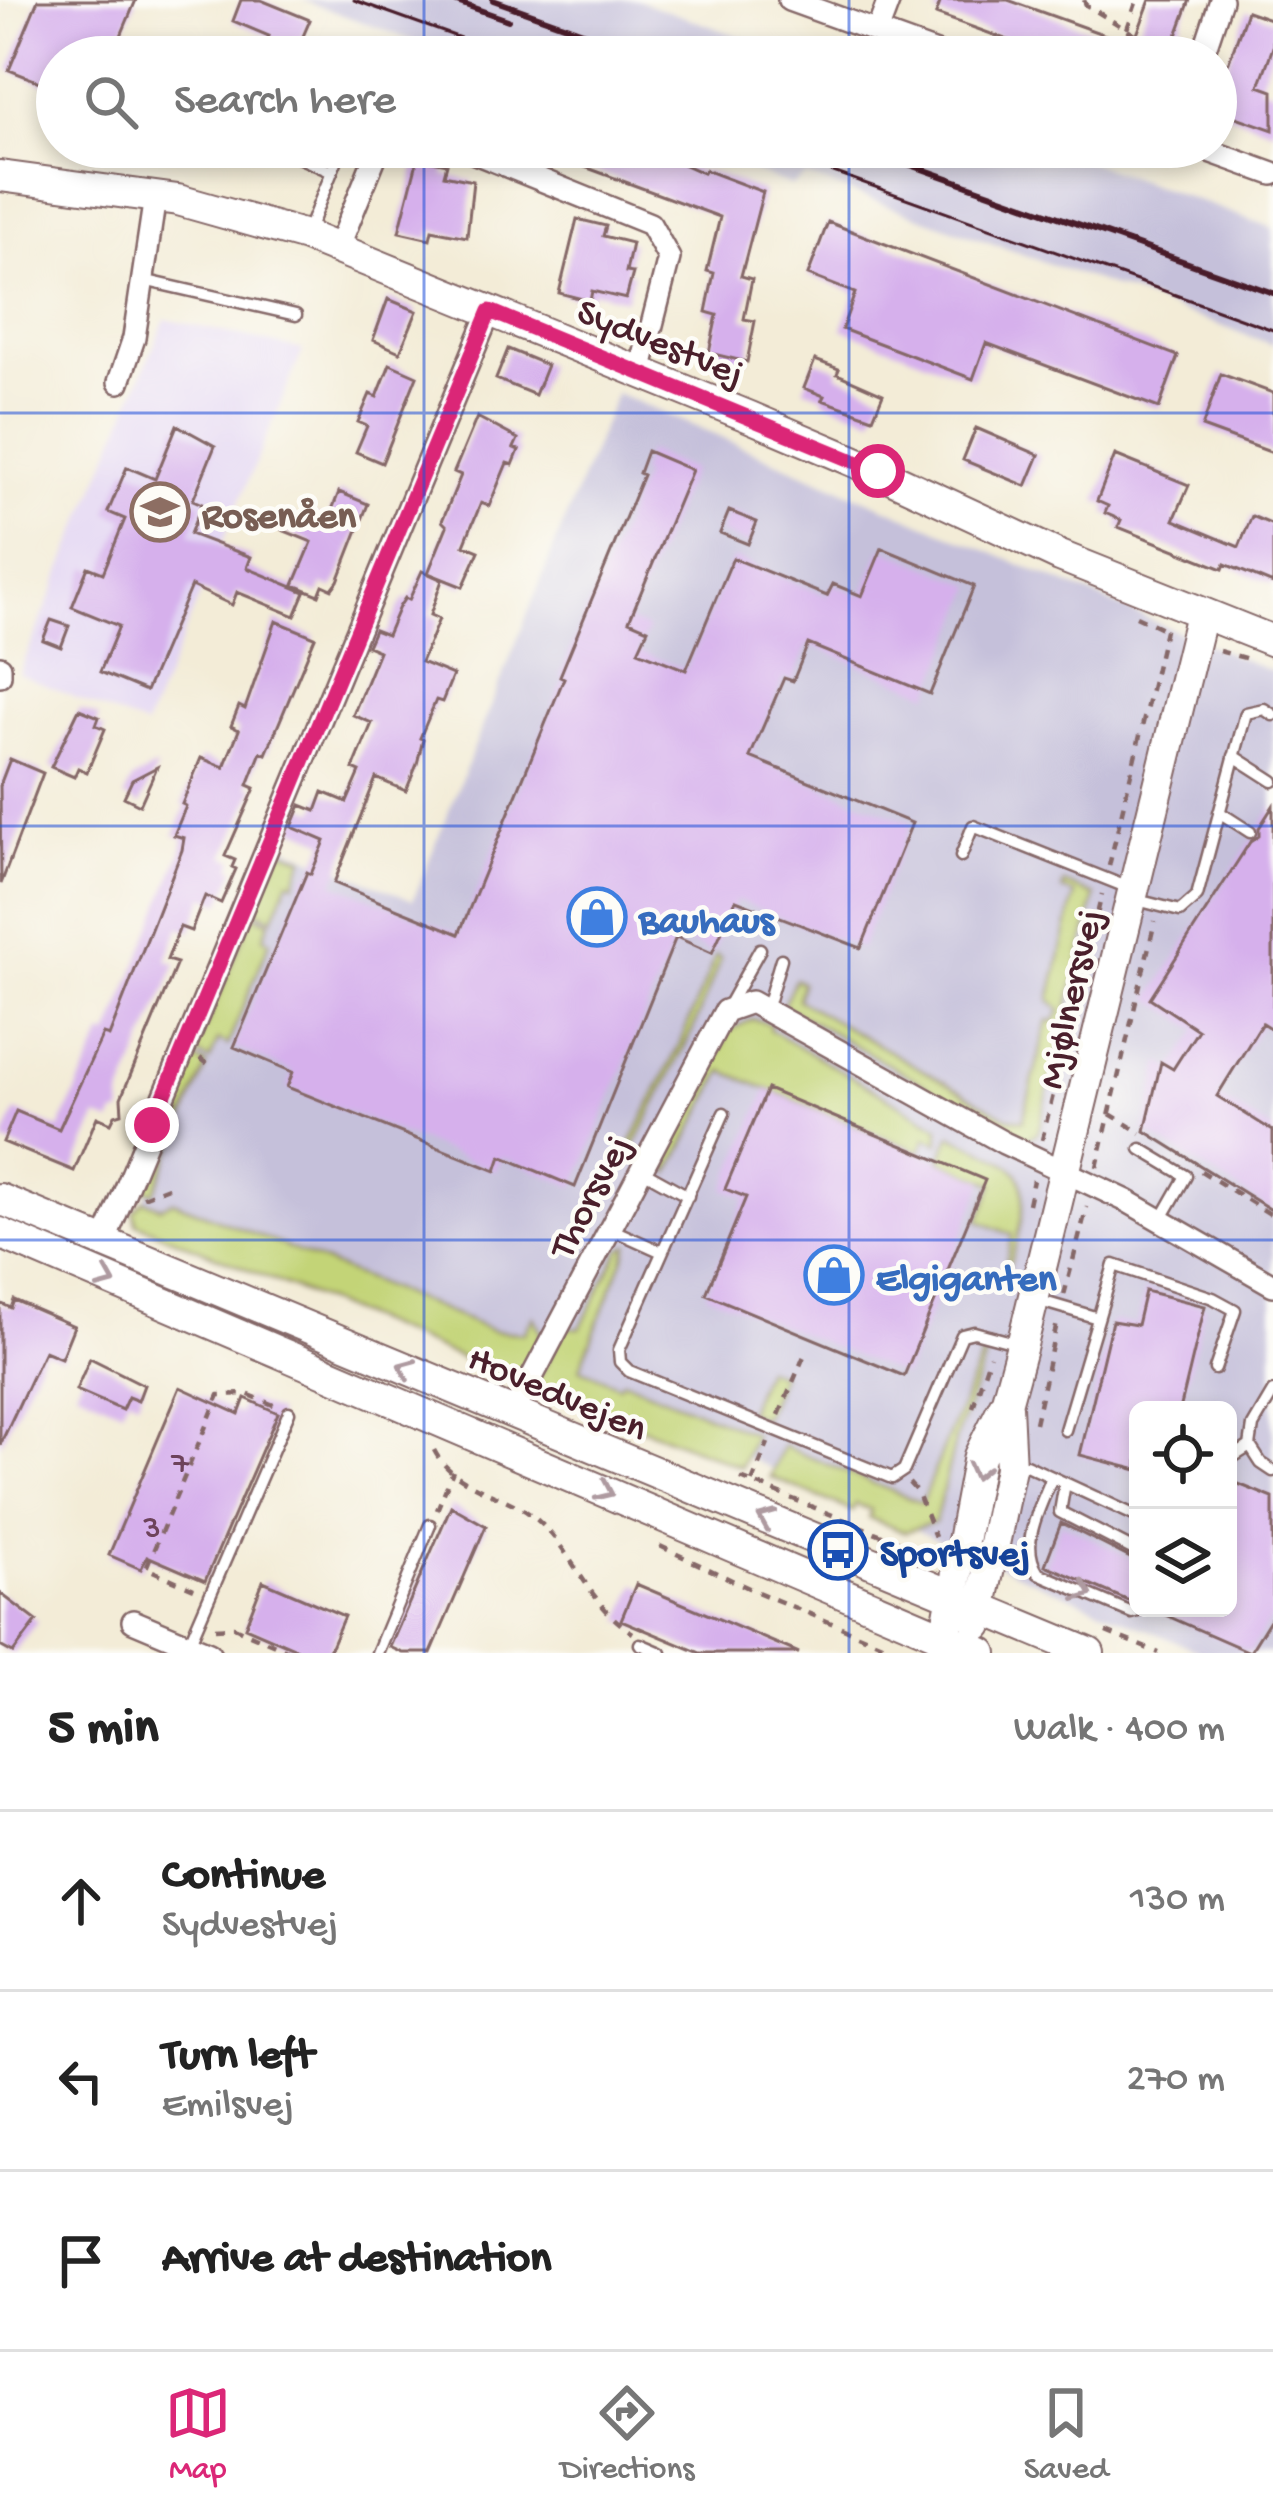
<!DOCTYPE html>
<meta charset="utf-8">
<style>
body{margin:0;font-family:"Gochi Hand",sans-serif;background:#f6f6f6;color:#222}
.controls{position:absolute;right:36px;bottom:36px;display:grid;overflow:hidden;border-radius:18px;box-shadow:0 6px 18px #0003}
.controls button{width:108px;height:108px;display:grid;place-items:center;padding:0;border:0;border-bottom:3px solid #e0e0e0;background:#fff;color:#222;font:60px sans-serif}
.stop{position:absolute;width:36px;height:36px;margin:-27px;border:9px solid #db2777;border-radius:50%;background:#fff}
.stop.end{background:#db2777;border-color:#fff;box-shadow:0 3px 12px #0008}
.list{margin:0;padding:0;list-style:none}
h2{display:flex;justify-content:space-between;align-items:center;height:156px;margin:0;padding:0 48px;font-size:51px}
h2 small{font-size:39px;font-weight:400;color:#767676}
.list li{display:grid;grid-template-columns:78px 1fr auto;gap:36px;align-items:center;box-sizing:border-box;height:180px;padding:0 48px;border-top:3px solid #e0e0e0}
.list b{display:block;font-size:45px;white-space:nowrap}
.list p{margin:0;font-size:39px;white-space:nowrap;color:#767676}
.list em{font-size:39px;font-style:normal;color:#767676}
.icon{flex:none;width:66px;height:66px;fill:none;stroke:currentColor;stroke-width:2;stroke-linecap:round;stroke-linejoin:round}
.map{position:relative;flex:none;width:1273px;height:1653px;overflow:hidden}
.search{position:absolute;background:#fff;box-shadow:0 6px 18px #0003;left:36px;right:36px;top:36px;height:132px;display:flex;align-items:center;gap:30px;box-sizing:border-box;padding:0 42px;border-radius:66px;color:#767676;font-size:45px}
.sheet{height:696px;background:#fff}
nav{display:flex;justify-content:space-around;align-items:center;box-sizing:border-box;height:168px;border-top:3px solid #e0e0e0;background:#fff;font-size:33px;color:#767676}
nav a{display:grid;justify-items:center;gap:6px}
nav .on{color:#db2777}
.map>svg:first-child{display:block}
</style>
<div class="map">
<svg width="1273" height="1653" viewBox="0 0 1273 1653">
<rect width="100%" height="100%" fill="#fdfcf7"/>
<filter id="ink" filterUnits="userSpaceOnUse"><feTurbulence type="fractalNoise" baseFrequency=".00833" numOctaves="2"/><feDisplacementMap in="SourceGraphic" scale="24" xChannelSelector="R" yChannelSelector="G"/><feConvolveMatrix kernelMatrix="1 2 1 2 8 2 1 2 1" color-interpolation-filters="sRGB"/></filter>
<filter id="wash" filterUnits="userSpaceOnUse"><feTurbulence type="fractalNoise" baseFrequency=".004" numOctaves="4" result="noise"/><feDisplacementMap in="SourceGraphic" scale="48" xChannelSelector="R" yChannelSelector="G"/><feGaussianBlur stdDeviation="2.7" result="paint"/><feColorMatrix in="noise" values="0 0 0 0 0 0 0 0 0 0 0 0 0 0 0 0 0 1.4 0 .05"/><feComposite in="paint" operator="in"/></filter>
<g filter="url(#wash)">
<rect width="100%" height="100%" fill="#f3ecd7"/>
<path fill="#e2d4f3" d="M165,319L303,350L145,727L19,674Z"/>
<path fill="#c5c0da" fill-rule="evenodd" d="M302,0H637L797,57H457Z
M690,147H1048L1273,228V345L806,176L791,186Z
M616,393L1273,672V1653H1203L144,1200L284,846L413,900ZM1138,1410H1228V1608H1138Z"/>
<path fill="#c3d477" stroke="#867a51" stroke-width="3" d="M281,849L304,858L295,882L289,880L273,918L255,910Z
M1064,883L1095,896L1038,1133L1023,1140L783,1005L795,979L802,983L798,1000L1007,1117L1023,1120L1048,1020L1054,1022L1061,1010L1050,1000L1075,894L1062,890Z
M253,915L270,921L264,937L270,941L228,1045L218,1040L210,1060L194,1053Z
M716,955L721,958L693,1029L631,1154L627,1151L677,1050Z
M753,1019L771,1024L769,1029L939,1127V1143L926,1138L920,1152L723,1071L670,1173L664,1161L730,1030Z
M193,1059L207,1065L154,1193L140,1187Z
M951,1135C970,1145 1005,1157 1018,1174C1033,1194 1013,1256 1005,1277L1003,1275L1012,1235L979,1221L994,1184L940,1161Z
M144,1200L161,1207L173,1201L493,1331L524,1333L533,1317L542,1333L519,1377H506L136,1223L133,1211Z
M629,1245L580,1368L619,1385L623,1380L754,1434L741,1467L535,1385L565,1327L580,1328L620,1249Z
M990,1345L956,1438L935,1522L904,1532L869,1518L871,1510L856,1504L852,1511L770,1477L783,1446L921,1503L985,1348Z
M765,1368L781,1374L763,1418L747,1412Z"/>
<g id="blocks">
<path fill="#d6b0ec" d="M38,0H136L112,57H57V89L9,70Z
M241,0H261L310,20L294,57H260L269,36L233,21Z
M941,0H1008L1133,45L1150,0H1190L1169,57H1055L936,14Z
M1247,11L1273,20V47L1259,86L1273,91V130L1216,110V97Z
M531,147H645L703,173L705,170L763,192L741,276L752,279L744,319L755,321L747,362L709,353L717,315L706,312L714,273L707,271L720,217Z
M418,158L447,164L444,175L473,181L467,237L432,230L430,239L399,232Z
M577,219L606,226L603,236L632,243L626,272L633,273L626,299L592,291L590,301L559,293Z
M828,222L1178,356L1159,408L986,343L973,379L842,329L855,293L808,275Z
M388,299L417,311L400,352L373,340Z
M508,349L547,365L535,395L496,379Z
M815,360L839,369L837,374L883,394L873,418L822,400L824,396L804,388Z
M390,364L417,376L382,463L356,452L367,426L358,422L370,394L377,397Z
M1221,374L1273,393V453L1202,427Z
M477,417L518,439L514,448L519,450L513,465L507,463L489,506L481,503L464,545L479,551L463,587L428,573L447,526L442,521L461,475L454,472Z
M177,425L215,446L193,500L202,504L190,534L251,557L247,568L305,592L295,616L237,592L232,605L191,586L146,691L100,672L119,626L72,607L88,567L103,573L125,519L108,512L127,467L155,479Z
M976,428L1039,455L1026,486L963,460Z
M647,451L692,470L629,621L648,629L638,651L686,670L733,558L827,596L833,584L862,596L882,548L974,586L930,694L808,644L793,681L784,678L750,757L912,823L861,948L736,900L712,953L676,937L575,1187L501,1156L496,1171L287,1087L293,1072L234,1047L307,872L311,874L325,841L292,827L301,805L316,811L323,792L347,802L360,772L353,769L372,723L353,715L379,651L367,646L374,630L387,635L399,607L405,598L409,600L422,571L442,580L430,615L439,619L421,662L453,675L442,702L436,700L420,738L423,739L417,764L406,791L376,778L334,883L459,934L564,678L560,676L643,475L639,473Z
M1115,455L1189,485L1174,520L1239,547L1252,516L1273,525V584L1225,564L1223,569L1118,527L1121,520L1105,513L1108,506L1097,501Z
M339,492L368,504L338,581L332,589L323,585L319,595L294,585L312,542L282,530L289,514L307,522L311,513L328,520Z
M729,511L757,522L748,544L720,533Z
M51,620L69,626L61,647L43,640Z
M276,621L315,637L266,754L261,752L248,785L255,788L225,856L235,860L232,867L236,869L221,903L205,896L191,931L180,927L167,960L177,963L121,1098L122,1113L115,1115L111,1123L97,1117L74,1171L3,1142L16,1111L59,1129L103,1034L109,1036L182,850L184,838L174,835L186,806L182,804L201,758L224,767L239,730L231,726L239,706L245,709Z
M79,709L99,717L96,725L105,729L87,772L78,768L74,777L51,767Z
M10,759L43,773L1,884L0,785Z
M157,767L140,805L124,797L132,780Z
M1273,806V1030L1262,1023L1217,1096L1273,1131V1211L1145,1131L1161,1062L1173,1069L1198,1030L1150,998L1250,842L1259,836V828Z
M767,1089L985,1180L904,1376L706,1294L746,1197L725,1189Z
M1145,1291L1205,1306L1180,1410H1138V1470L1080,1455L1112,1321L1137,1325Z
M14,1300L74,1326L61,1358L44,1351L0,1445V1303L11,1308Z
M90,1358L144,1385L138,1401L128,1397L122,1410L76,1390Z
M180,1387L239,1414L245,1398L278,1413L205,1581L147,1556L141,1569L109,1555Z
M1236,1483L1273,1498V1615L1250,1652L1156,1611L1228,1608V1497Z
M451,1506L486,1526L431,1653H403L390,1647Z
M1061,1523L1138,1562V1580L1129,1601L1045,1565Z
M263,1581L344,1616L328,1653H305L245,1627Z
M636,1584L799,1653H700L621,1620Z
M0,1593L37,1621L13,1653L0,1646Z"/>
</g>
</g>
<g filter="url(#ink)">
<use href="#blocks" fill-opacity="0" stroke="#856767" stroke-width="3"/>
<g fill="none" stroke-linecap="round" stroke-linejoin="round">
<defs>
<path id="lane" d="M275,147L332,172
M307,233L342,147
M143,280L296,315
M1234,756L1273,781
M1219,812L1250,832
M961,856L973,826L1129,888
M1133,899L1180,911L1197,896L1246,713L1264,709L1273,715
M727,1008L760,949
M766,1010L781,959
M724,1113L619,1350L620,1362L629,1371L892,1478L904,1470L962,1335L974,1332L1019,1344
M1141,1149L1186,1176L1161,1220
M641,1170L688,1196
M611,1229L662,1252
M1037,1300L1098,1318
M1273,1392L1253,1426L1250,1446L1261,1463L1273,1471
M1065,1430L1114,1265L1213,1298L1235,1310L1215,1369
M1228,1460L1250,1446
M1015,1467L1026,1465L1138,1517
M1052,1477C1041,1507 1018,1543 1038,1573L1132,1613L1147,1608
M1065,1483L1060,1512L1138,1552
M189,1644L289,1412
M640,1644L661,1653
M377,1653L430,1525"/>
<path id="street" d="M789,0L947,57
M877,32L889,0
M1202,57L1221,0
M460,147L650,224L669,258L640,372
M1198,147L1273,174
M338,248L379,147
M119,382L134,338L155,197
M0,667V675
M104,1242L490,311
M513,1413L725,1011L751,1002L1004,1143L1127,1201L1273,1285
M133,1621L209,1653"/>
<path id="secondary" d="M0,176L178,200L306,236L750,417L877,471L1060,556L1273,641
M0,1199L1089,1653
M0,1233L982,1653
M977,1625L1010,1468L1007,1406
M942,1653L979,1456L1007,1400L1022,1345L1201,614"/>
</defs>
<use href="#lane" stroke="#856767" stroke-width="15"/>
<use href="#street" stroke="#856767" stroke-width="26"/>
<use href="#secondary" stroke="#856767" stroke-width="34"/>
<path stroke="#856767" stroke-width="4.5" stroke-dasharray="9 9" stroke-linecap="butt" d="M1084,0L1086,5L1137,36
M1127,29L1137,0
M1136,616L1164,629
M1219,651L1248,659
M1109,866L1166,626
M200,1058L214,1069
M1110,1114L1141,1133
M1042,1140L1102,894
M1097,1167L1155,921
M1201,1171L1273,1216
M143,1197L171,1186
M1028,1204L1033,1180
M1064,1295L1087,1207
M973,1407L990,1355
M779,1415L807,1349
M1035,1423L1057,1323
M434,1450C454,1489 504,1492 535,1518C574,1551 588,1605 633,1633
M741,1478L936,1557
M752,1482L768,1443
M909,1483L918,1493L935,1537
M437,1510L453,1471
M660,1546L755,1591L896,1650L903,1648
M194,1589L146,1568L219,1395L247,1394L278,1407
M215,1628L234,1627L293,1653
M1106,1632L1159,1653"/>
<use href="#lane" stroke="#fff" stroke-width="10"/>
<use href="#street" stroke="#fff" stroke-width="21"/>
<use href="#secondary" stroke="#fff" stroke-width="30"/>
<path stroke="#4a1f2b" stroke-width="3" d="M354,0L513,57
M498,37L554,57
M764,147L1273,330"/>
<path stroke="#4a1f2b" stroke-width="6" d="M451,0L508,20
M493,0L653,57
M860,147L1273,293"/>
</g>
<defs><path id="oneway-chevron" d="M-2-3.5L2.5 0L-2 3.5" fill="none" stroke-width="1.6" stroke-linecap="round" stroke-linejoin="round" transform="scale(3)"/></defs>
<g stroke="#ae9aa0">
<use href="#oneway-chevron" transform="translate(107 1280) rotate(23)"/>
<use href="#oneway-chevron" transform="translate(406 1368) rotate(-157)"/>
<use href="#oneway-chevron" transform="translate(977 1471) rotate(104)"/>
<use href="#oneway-chevron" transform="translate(605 1491) rotate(24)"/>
<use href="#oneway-chevron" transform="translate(766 1519) rotate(-157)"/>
<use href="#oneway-chevron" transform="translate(1084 1592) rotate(22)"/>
</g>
</g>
<g fill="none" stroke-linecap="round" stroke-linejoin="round" filter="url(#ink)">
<path stroke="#db2777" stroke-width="15" d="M152,1125L490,311L878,471"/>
</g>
<path fill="none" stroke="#1d4ed8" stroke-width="3" stroke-opacity="0.55" d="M424,0V57M849,0V57M424,147V1653M849,147V1653M0,413H1273M0,826H1273M0,1240H1273"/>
<defs>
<symbol id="school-ring" viewBox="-11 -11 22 22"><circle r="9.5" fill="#fdfcf7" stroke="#8d6e63" stroke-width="1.5"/><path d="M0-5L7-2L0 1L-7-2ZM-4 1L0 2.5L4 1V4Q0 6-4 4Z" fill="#8d6e63"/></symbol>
<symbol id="shop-ring" viewBox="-11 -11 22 22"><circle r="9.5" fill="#fdfcf7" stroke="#3f7fe0" stroke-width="1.5"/><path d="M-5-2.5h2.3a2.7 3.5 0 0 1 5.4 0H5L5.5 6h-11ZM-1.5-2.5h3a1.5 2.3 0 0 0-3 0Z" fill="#3f7fe0"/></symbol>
<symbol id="bus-ring" viewBox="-11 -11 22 22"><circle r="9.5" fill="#fdfcf7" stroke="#1a4fb4" stroke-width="1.5"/><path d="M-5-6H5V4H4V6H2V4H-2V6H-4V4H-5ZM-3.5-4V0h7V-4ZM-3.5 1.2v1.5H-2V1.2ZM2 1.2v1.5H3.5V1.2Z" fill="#1a4fb4"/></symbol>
</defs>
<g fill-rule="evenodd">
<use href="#school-ring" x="127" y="479" width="66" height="66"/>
<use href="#shop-ring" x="564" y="884" width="66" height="66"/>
<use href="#shop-ring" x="801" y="1242" width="66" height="66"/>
<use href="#bus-ring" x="805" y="1517" width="66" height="66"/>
</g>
<g text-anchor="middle" stroke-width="9" stroke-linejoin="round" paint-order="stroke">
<g font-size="33" fill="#6d435b">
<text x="180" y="1471">7</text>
<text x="152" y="1536">3</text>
</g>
<g font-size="39" fill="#4a1f2b" stroke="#fdfcf7">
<text transform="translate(662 339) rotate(22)" y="14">Sydvestvej</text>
<text transform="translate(1067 998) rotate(-77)" y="14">Mjølnersvej</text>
<text transform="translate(587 1195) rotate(-62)" y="14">Thorsvej</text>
<text transform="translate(559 1390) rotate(23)" y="14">Hovedvejen</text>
</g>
<g font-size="39" font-weight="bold" fill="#785e54" stroke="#fdfcf7" text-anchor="start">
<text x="202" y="526">Rosenåen</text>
</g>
<g font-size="39" font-weight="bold" fill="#366cbe" stroke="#fdfcf7" text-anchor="start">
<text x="639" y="931">Bauhaus</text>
<text x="876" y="1289">Elgiganten</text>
</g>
<g font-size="39" font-weight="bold" fill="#164399" stroke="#fdfcf7" text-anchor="start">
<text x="880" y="1564">Sportsvej</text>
</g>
</g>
</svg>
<div class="controls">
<button><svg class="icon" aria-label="locate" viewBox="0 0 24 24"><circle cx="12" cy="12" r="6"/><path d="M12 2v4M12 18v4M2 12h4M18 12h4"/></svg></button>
<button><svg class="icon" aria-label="layers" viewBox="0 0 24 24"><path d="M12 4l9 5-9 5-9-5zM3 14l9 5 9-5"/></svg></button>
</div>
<div class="stop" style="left:878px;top:471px"></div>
<div class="stop end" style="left:152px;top:1125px"></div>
<div class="search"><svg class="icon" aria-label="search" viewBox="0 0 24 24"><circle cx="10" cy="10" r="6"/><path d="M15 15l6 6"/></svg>Search here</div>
</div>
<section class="sheet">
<h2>5 min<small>Walk · 400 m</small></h2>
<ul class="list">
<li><svg class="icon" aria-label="ahead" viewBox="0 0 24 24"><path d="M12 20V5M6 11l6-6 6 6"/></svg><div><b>Continue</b><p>Sydvestvej</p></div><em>130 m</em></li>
<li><svg class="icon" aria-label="left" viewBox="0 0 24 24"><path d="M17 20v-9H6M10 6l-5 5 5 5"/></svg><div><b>Turn left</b><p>Emilsvej</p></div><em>270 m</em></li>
<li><svg class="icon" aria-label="arrive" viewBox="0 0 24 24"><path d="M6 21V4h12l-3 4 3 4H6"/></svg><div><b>Arrive at destination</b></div></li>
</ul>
</section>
<nav>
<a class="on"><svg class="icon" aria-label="map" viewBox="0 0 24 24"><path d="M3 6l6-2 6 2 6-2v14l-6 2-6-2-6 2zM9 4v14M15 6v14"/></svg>Map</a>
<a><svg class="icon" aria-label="directions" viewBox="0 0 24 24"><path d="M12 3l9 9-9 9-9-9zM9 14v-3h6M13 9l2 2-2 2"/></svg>Directions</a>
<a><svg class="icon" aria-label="saved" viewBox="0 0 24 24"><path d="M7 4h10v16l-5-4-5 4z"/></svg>Saved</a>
</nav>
